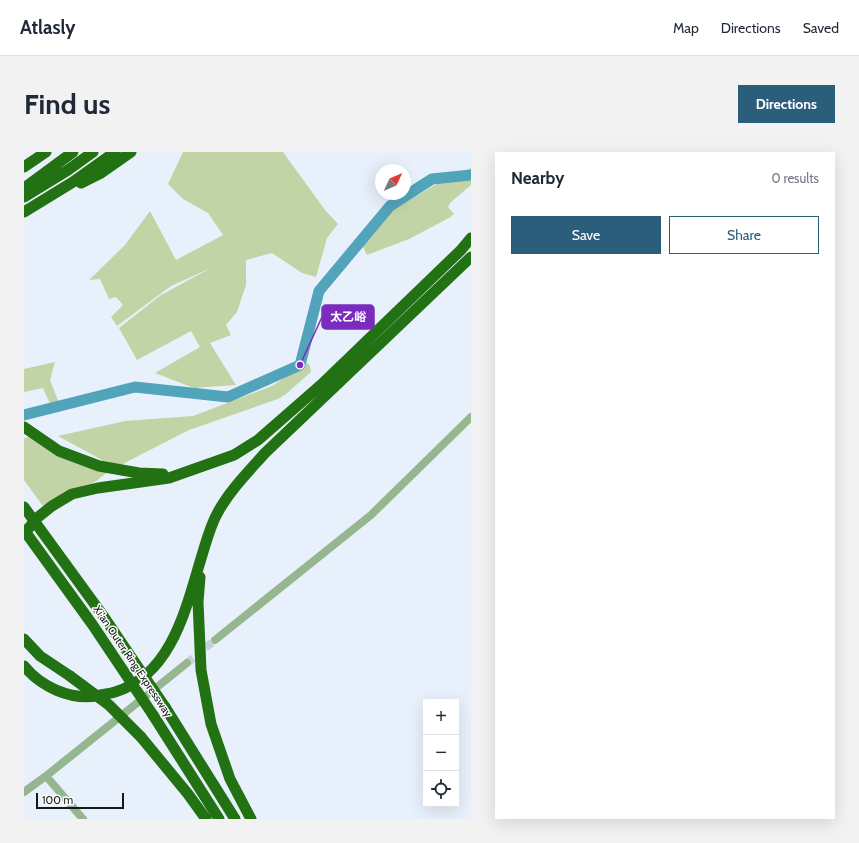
<!DOCTYPE html>
<meta charset="utf-8">
<style>
body{margin:0;font-family:Cabin,"Noto Sans SC",sans-serif;background:#f2f2f3;color:#1f2937}
.controls{position:absolute;right:12px;bottom:12px;display:grid;overflow:hidden;border-radius:0px;box-shadow:0 4px 16px #0002}
.controls button{width:36px;height:36px;display:grid;place-items:center;padding:0;border:0;border-bottom:1px solid #e0e1e3;background:#fff;color:#1f2937;font:20px sans-serif}
.compass{position:absolute;left:351px;top:12px;width:36px;height:36px;border-radius:50%;background:#fff;box-shadow:0 4px 16px #0002;rotate:46deg}
.scale{position:absolute;left:12px;bottom:10px;width:88px;box-sizing:border-box;padding-left:4px;border:2px solid #15181c;border-top:0;font-size:11px;line-height:14px;white-space:nowrap;color:#15181c;-webkit-text-stroke:3px #fdfdfd;paint-order:stroke}
.list{margin:0;padding:0;list-style:none}
h2{display:flex;justify-content:space-between;align-items:center;height:52px;margin:0;padding:0 16px;font-size:17px}
h2 small{font-size:13px;font-weight:400;color:#747a83}
.actions{display:flex;gap:8px;padding:12px 16px}
.actions a{flex:1;padding:9px 0;border:1px solid #2b5e7b;border-radius:0px;text-align:center;font-size:14px;color:#2b5e7b}
.actions .main{background:#2b5e7b;color:#fff}
.icon{flex:none;width:22px;height:22px;fill:none;stroke:currentColor;stroke-width:2;stroke-linecap:round;stroke-linejoin:round}
.map{position:relative;flex:none;width:447px;height:667px;overflow:hidden;border-radius:0px}
header{display:flex;align-items:center;gap:24px;box-sizing:border-box;height:56px;padding:0 20px;background:#fff;border-bottom:1px solid #e0e1e3}
header strong{font-size:19px}
nav{display:flex;gap:22px;margin-inline-start:auto;font-size:14px}
.intro{display:flex;align-items:center;justify-content:space-between;box-sizing:border-box;height:96px;padding:0 24px}
h1{margin:0;font-size:28px}
.button{padding:10px 18px;border-radius:0px;background:#2b5e7b;color:#fff;font-size:14px;font-weight:700}
main{display:flex;gap:24px;padding:0 24px}
aside{flex:1;background:#fff;border-radius:0px;box-shadow:0 4px 16px #0002}
.map>svg:first-child{display:block}
</style>
<header>
<strong>Atlasly</strong>
<nav><a>Map</a><a>Directions</a><a>Saved</a></nav>
</header>
<div class="intro"><h1>Find us</h1><a class="button">Directions</a></div>
<main>
<div class="map">
<svg width="447" height="667" viewBox="0 0 447 667">
<rect width="100%" height="100%" fill="#e8f1fb"/>
<path fill="#c2d4a5" d="M159,0H259L301,58L314,72L303,86L292,125L278,121L248,101L222,108V133L213,160L202,173L207,183L186,191L212,233L170,236L131,221L176,195L167,179L113,208L95,176L137,143L187,116L147,134L93,174L87,165L99,153L92,145L85,147L76,127L65,128L101,93L126,59L152,108L199,83L184,61L159,47L144,32Z
M447,16V33L427,50L424,55L430,62L425,66L385,87L343,103L334,85L344,73L416,30Z
M31,210L26,228L37,256L27,254L19,236L0,240V217Z
M283,211L286,214L287,220L262,242L254,247L165,278L85,319L49,347L24,361L0,328V286L12,284L73,316L78,308L34,284L101,269L169,264L248,234Z"/>
<g fill="none" stroke-linecap="round" stroke-linejoin="round">
<path stroke="#51a4ba" stroke-width="11" d="M0,263L111,235L204,245L276,213L295,139L366,54L408,27L447,23"/>
<path stroke="#c8d0da" stroke-width="8" stroke-dasharray="8 4" stroke-linecap="butt" d="M163,511L191,488"/>
<path stroke="#95b68f" stroke-width="8" d="M191,488L347,363L447,265
M0,640L22,624
M59,667L22,624L163,511"/>
<path stroke="#227113" stroke-width="11" d="M0,15L22,0
M57,31L77,21L107,0
M0,36L49,0
M0,45L44,18L69,0
M0,60L49,30L91,0
M0,275L35,299L75,314L115,321L139,322
M0,382L13,366L28,354L48,342L74,336L145,326L210,303L234,288L297,233L437,98L447,86
M176,425L174,450L177,518L187,572L206,627L227,667
M0,487L16,504L46,524
M0,514C17,535 46,548 73,544C79,542 85,542 91,540C150,522 163,451 179,400C183,387 187,372 194,360C206,338 225,319 241,301L447,105
M141,555L211,667
M129,563L195,667
M117,585L164,642L182,667"/>
<path stroke="#227113" stroke-width="11" d="M0,355L80,465L141,555
M0,378L68,472L129,563
M46,524L85,553L117,585"/>
</g>
<g text-anchor="middle" stroke-width="3" stroke-linejoin="round" paint-order="stroke">
<g font-size="11" fill="#15181c" stroke="#fdfdfd">
<text transform="translate(109 509) rotate(56)" y="4">Xi'an Outer Ring Expressway</text>
</g>
</g>
<path fill="none" stroke="#7b2cbf" stroke-width="1.5" d="M276 213L298 165"/>
<circle fill="#7b2cbf" stroke="#fdfdfd" stroke-width="1.5" cx="276" cy="213" r="4"/>
<rect fill="#7b2cbf" stroke="#7b2cbf" stroke-width="1.5" x="298" y="153" width="52" height="24" rx="4"/>
<g font-size="12" text-anchor="middle" font-weight="bold" fill="#fff">
<text x="324" y="169">太乙峪</text>
</g>
</svg>
<div class="controls">
<button>+</button>
<button>−</button>
<button><svg class="icon" aria-label="locate" viewBox="0 0 24 24"><circle cx="12" cy="12" r="6"/><path d="M12 2v4M12 18v4M2 12h4M18 12h4"/></svg></button>
</div>
<svg class="compass" viewBox="-18 -18 36 36"><path d="M0-13l5 13h-10z" fill="#e53935"/><path d="M0 13l5-13h-10z" fill="#747a83"/></svg>
<div class="scale">100 m</div>
</div>
<aside>
<h2>Nearby<small>0 results</small></h2>
<ul class="list">
</ul>
<div class="actions"><a class="main">Save</a><a>Share</a></div>
</aside>
</main>
